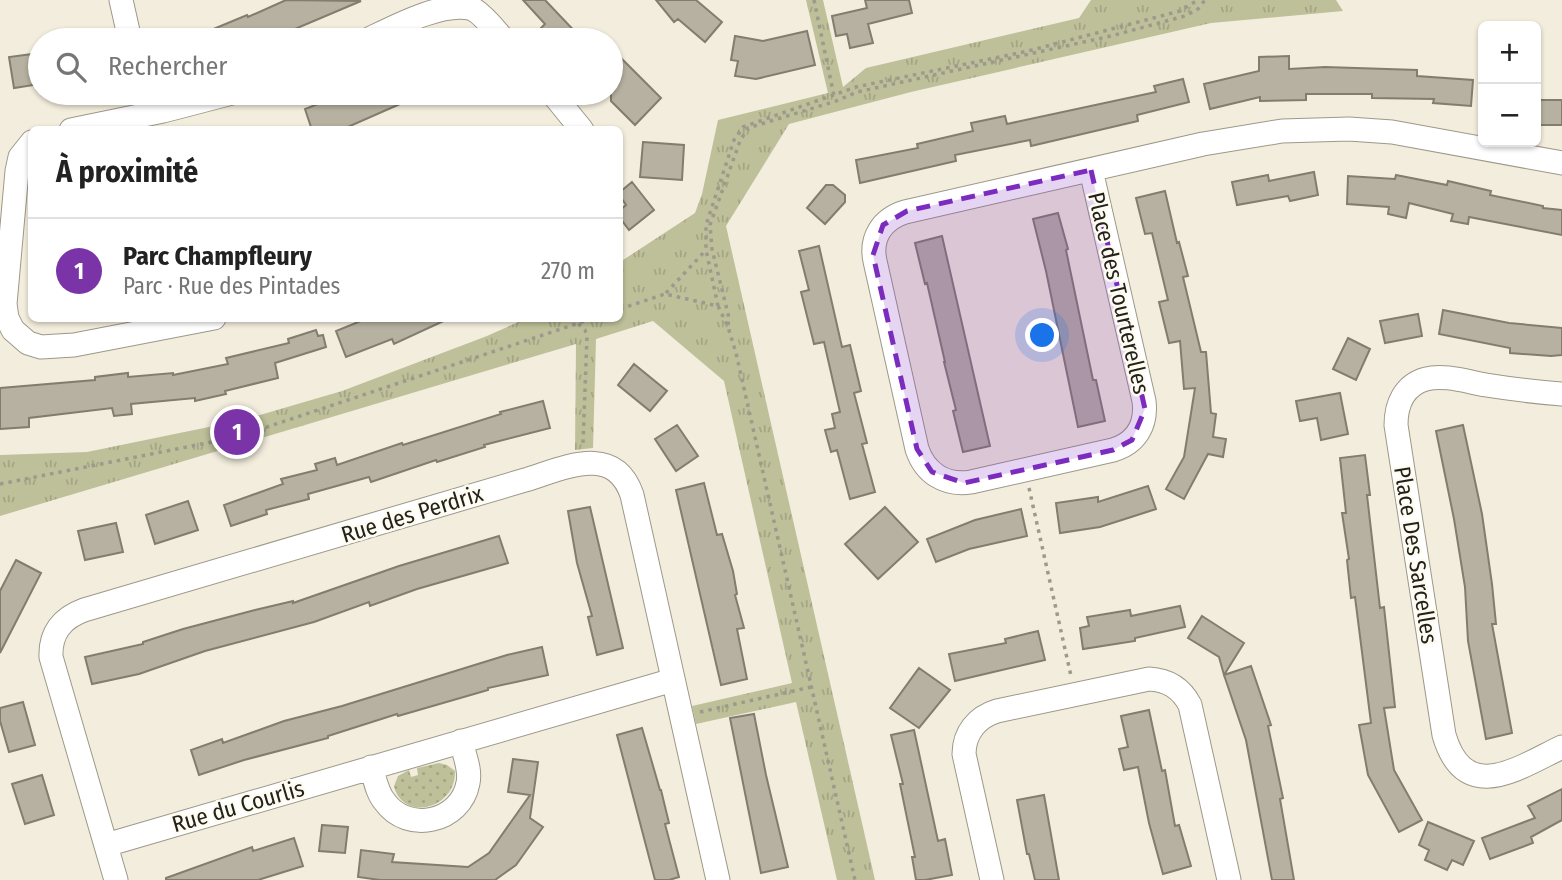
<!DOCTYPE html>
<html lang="fr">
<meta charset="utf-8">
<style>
body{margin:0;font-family:"Fira Sans Condensed",sans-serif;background:#f6f6f6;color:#222}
.controls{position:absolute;right:21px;top:21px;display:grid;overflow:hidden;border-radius:10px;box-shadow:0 2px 5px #0004}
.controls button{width:63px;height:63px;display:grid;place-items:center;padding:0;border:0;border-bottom:2px solid #e0e0e0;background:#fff;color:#222;font:35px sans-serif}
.you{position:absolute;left:1043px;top:336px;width:24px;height:24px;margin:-18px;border:5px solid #fff;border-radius:50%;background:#1a73e8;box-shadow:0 0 0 10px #1a73e833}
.badge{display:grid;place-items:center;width:46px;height:46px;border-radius:50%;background:#7a34a7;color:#fff;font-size:23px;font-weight:700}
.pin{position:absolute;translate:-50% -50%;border:4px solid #fff;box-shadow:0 2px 7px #0006}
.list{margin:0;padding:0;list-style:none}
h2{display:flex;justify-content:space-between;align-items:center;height:91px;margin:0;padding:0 28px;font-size:30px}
h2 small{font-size:23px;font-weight:400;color:#767676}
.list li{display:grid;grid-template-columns:46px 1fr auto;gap:21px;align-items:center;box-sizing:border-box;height:105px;padding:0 28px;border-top:2px solid #e0e0e0}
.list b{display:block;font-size:26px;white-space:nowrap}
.list p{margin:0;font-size:23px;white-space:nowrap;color:#767676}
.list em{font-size:23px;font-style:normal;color:#767676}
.icon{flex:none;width:38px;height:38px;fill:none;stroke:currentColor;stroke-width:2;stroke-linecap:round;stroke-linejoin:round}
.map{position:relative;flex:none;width:1562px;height:880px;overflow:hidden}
.search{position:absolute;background:#fff;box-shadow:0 2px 5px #0004;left:28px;top:28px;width:595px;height:77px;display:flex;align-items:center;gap:18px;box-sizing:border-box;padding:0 24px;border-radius:38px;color:#767676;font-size:26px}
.panel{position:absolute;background:#fff;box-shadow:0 2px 5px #0004;left:28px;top:126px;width:595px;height:196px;border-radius:10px}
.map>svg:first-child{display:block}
</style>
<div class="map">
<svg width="1562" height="880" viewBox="0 0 1562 880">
<defs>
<pattern id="grass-dots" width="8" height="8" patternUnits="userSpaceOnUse" patternTransform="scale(1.75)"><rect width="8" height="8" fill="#bec09a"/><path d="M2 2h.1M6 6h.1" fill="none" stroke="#a3a584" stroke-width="1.8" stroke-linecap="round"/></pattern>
<pattern id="park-tufts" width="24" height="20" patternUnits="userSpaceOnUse" patternTransform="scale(1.75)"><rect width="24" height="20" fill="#bec09a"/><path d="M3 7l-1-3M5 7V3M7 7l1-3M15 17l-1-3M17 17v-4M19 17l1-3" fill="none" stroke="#a3a584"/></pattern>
</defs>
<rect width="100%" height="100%" fill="#f3eddd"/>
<path fill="url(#grass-dots)" d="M439,763L447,765L455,771C456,810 402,822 394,786L398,776L409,770L411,777L418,775L417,768Z"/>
<path fill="url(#park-tufts)" d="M806,0H823L843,87L866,68L1079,18L1091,0H1336L1343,11L1211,23L911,92L789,124L726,226L875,880H837L796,702L696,724L692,706L792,683L724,381L653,321L596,339L593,448L575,450L576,344L0,516V455L87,452L243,420L342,391L487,336L525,319L620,318V262L695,213L702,194L718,120L828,93Z"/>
<path fill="#b6b1a1" stroke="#827d6e" stroke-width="2" d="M286,0L361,1L269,40H187L247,15L248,17Z
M523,0H545L583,40H553L541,28L545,24Z
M656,0H696L722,22L705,42L678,19L674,22Z
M865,0H909L912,13L868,24L873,43L850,48L847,34L836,36L832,16L867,8Z
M807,31L815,65L756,79L735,76L738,61L731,60L735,36L763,41Z
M611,48L661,98L635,125L611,101Z
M40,53V84L14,88L9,57Z
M1289,56V69L1325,67L1417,70V76L1473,80L1471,106L1433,103L1434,99L1372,98V94H1306V100L1260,101V97L1210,109L1204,84L1259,71V57Z
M1183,79L1189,102L1137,115L1138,121L1031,146L1030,140L955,155L956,161L860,183L856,160L918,148L917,144L973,131L971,123L1005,116L1007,124L1156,92L1154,86Z
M351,93H425L341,130H312L305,109L325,101L326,103Z
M1539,100H1562V125H1539Z
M643,142L684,145L682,180L640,177Z
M1314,172L1318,195L1290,201L1288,196L1237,205L1232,182L1268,175L1269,181Z
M1396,175L1447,185L1448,181L1491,191L1490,195L1543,206V208L1562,210V235L1469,217L1468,224L1451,221L1453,214L1409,203L1406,218L1388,214L1389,207L1347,204L1348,176L1395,179Z
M632,182L654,210L629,230L620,218V210L626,205L620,196V192Z
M826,185H833L845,195V202L825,224L807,208Z
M1165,191L1177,243L1179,242L1188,276L1183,277L1201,352H1206L1211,413L1216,414L1213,437L1226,439L1223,457L1208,454L1184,499L1166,489L1184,457L1195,388L1184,389L1180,341L1169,343L1159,302L1168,300L1152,233L1145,234L1136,198Z
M1058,213L1068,249L1066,250L1093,380H1096L1105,421L1078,427L1046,271L1033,219Z
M942,236L990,446L963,452L953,411L956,410L944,362H945L927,283L925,284L915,243Z
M819,246L842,347L850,345L861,391L854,393L867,443L862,444L875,492L850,499L837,450L831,452L825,430L835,428L832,414L840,412L824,342L814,344L801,292L809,290L799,251Z
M1443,310L1509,323L1562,328V355L1551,356L1510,353V348L1439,334Z
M1418,314L1422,336L1385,343L1380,321Z
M368,318H450L394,344L392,339L346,357L336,331Z
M316,330L318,336L323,335L326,347L275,363L278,378L225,391L226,394L195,401V398L131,404L132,414L114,416L112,408L29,418V427L0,429V388L95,380V377L128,373V377L173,373V375L228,364L226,358L289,343L288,339Z
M1348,338L1370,349L1356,380L1333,369Z
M634,364L667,391L650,411L618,385Z
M1340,393L1348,434L1321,440L1317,418L1300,421L1296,401Z
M543,401L550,428L484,445L485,447L437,462L436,460L371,482L369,477L308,494L309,499L266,510L267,514L231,526L224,505L283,484L281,479L317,470L315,464L335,458L337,465L402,443L403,445L501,414L500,412Z
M677,425L698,456L676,471L655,439Z
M1463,425L1482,514L1492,584L1496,624H1492L1512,733L1486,739L1468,641L1465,587L1454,519L1436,431Z
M1365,455L1370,495H1367L1380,608L1384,607L1395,707L1384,708L1394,770L1422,820L1399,832L1368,775L1359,725L1371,723L1355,597L1351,598L1347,560L1349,559L1342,513H1346L1340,458Z
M704,483L717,535L722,534L733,571L737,594L735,595L744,628L737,629L747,679L721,685L676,490Z
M1148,486L1156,509L1100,527L1060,533L1056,503L1098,497V502Z
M188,501L198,530L155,544L146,515Z
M590,507L623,648L597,655L588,617L592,616L577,563L568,511Z
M885,507L918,542L878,579L845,544Z
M1021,509L1027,536L969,549L936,562L927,539L975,520Z
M116,523L123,552L85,560L78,531Z
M499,536L508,563L417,589L370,606L369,602L314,622L205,651L139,674L92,684L85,657L143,644V642L183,629L255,610L293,601V603L399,566Z
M16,560L41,573L0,653V591Z
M1180,606L1185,627L1135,638V641L1083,649L1080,628L1089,626L1087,617L1130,610L1131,616Z
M1202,616L1244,643L1224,675L1219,657L1188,638Z
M1038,631L1045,660L955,681L949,654L1006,643L1005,639Z
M542,647L548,675L488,688V690L398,716L397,714L328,736V738L244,760L199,775L191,750L222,739L223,743L284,721L342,706L507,655Z
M1251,666L1271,725L1268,726L1283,798L1280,799L1294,880H1272L1246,740L1224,675Z
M919,668L950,690L919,728L890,708Z
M23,702L35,745L9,752L0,721V708Z
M1149,710L1162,771L1165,770L1175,826L1179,825L1191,866L1163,874L1149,823L1138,767L1124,770L1119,749L1128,747L1121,716Z
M754,714L766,775L788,867L761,873L730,718Z
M642,728L660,790H661L669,823L665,824L679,877L669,880H655L617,735Z
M914,730L938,841L945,839L952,875L925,880H916L912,857H915L900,784H903L891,735Z
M513,759L538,762L530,818L543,827L516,865L495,880H380L358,877L361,850L394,854L392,862L468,867L489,853L530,795L508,792Z
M42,775L54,815L25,824L12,784Z
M1562,789V820L1531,837L1533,843L1490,859L1482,838L1535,818L1528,806Z
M1044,795L1059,880H1035L1029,854H1027L1017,800Z
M1428,822L1474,841L1463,865L1452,860L1447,870L1425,860L1429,850L1419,845Z
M322,825L348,827L345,853L319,851Z
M294,838L303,866L258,880H166V878L252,847L253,851Z"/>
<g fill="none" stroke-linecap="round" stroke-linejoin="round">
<defs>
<path id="minor" d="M121,0L130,40
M367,40C394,27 444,0 473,9C485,16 495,30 504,40
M552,93L582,130
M71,130L163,111L232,93
M32,142L20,157L17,171L5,304L7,318L13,330L28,343L41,347L74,345L214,318
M1091,170L1144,401C1147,425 1136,443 1113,450L971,482C945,486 925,473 917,449L875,261C870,238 882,219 905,212L1203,144L1282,131L1349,129L1392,132L1562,163
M1562,394C1536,392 1511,389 1486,385C1468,382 1444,374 1426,379C1404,385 1396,405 1396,425L1444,735C1465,806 1518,768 1562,747
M371,767C375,779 377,793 385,802C408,834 461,822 468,783C471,769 464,755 461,741
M106,845L673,680
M116,880L51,657C50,633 62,618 84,610L525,480C562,469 614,442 632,495L718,880
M992,880L964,754C964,733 977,717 997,711L1149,679C1168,680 1181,688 1190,705L1229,880"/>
</defs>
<use href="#minor" stroke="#9d9889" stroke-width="25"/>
<path stroke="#9d998d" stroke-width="3.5" stroke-dasharray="3.5 5" stroke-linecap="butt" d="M814,0L834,96
M666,293L706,250
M718,306L706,250V225L734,140L743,127L856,87L1028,51L1180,11L1198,0
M620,309L665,294L718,306L728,327L736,353L855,880
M572,318L585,330L587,336L583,443
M728,325L729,318L712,249L710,225L740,141L748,128L836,101L857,92L1111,36L1185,16L1198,9L1205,0
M0,484L237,437L594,318
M1029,488L1071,676
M700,712L811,687"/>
<use href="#minor" stroke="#fff" stroke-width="23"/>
</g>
<path fill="#7b2cbf" fill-opacity="0.2" stroke="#7b2cbf" stroke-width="5" stroke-dasharray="14 9" stroke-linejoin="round" d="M1091,170L1145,409L1132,440L1113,450L964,483L932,472L917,449L873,255L883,225L907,211Z"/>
<g text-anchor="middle" stroke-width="5" stroke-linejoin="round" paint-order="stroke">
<g font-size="23" fill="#23211b" stroke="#fefbf1">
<text transform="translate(1119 293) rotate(77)" y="8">Place des Tourterelles</text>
<text transform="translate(412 514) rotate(-17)" y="8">Rue des Perdrix</text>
<text transform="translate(1416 555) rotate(81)" y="8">Place Des Sarcelles</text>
<text transform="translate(238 806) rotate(-16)" y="8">Rue du Courlis</text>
</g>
</g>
</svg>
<div class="controls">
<button>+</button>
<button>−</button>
</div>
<div class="you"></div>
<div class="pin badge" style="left:237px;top:432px">1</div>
<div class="search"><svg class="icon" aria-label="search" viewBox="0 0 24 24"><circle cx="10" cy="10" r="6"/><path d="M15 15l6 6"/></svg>Rechercher</div>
<section class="panel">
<h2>À proximité<small></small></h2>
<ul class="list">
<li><span class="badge">1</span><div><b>Parc Champfleury</b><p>Parc · Rue des Pintades</p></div><em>270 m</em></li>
</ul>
</section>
</div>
